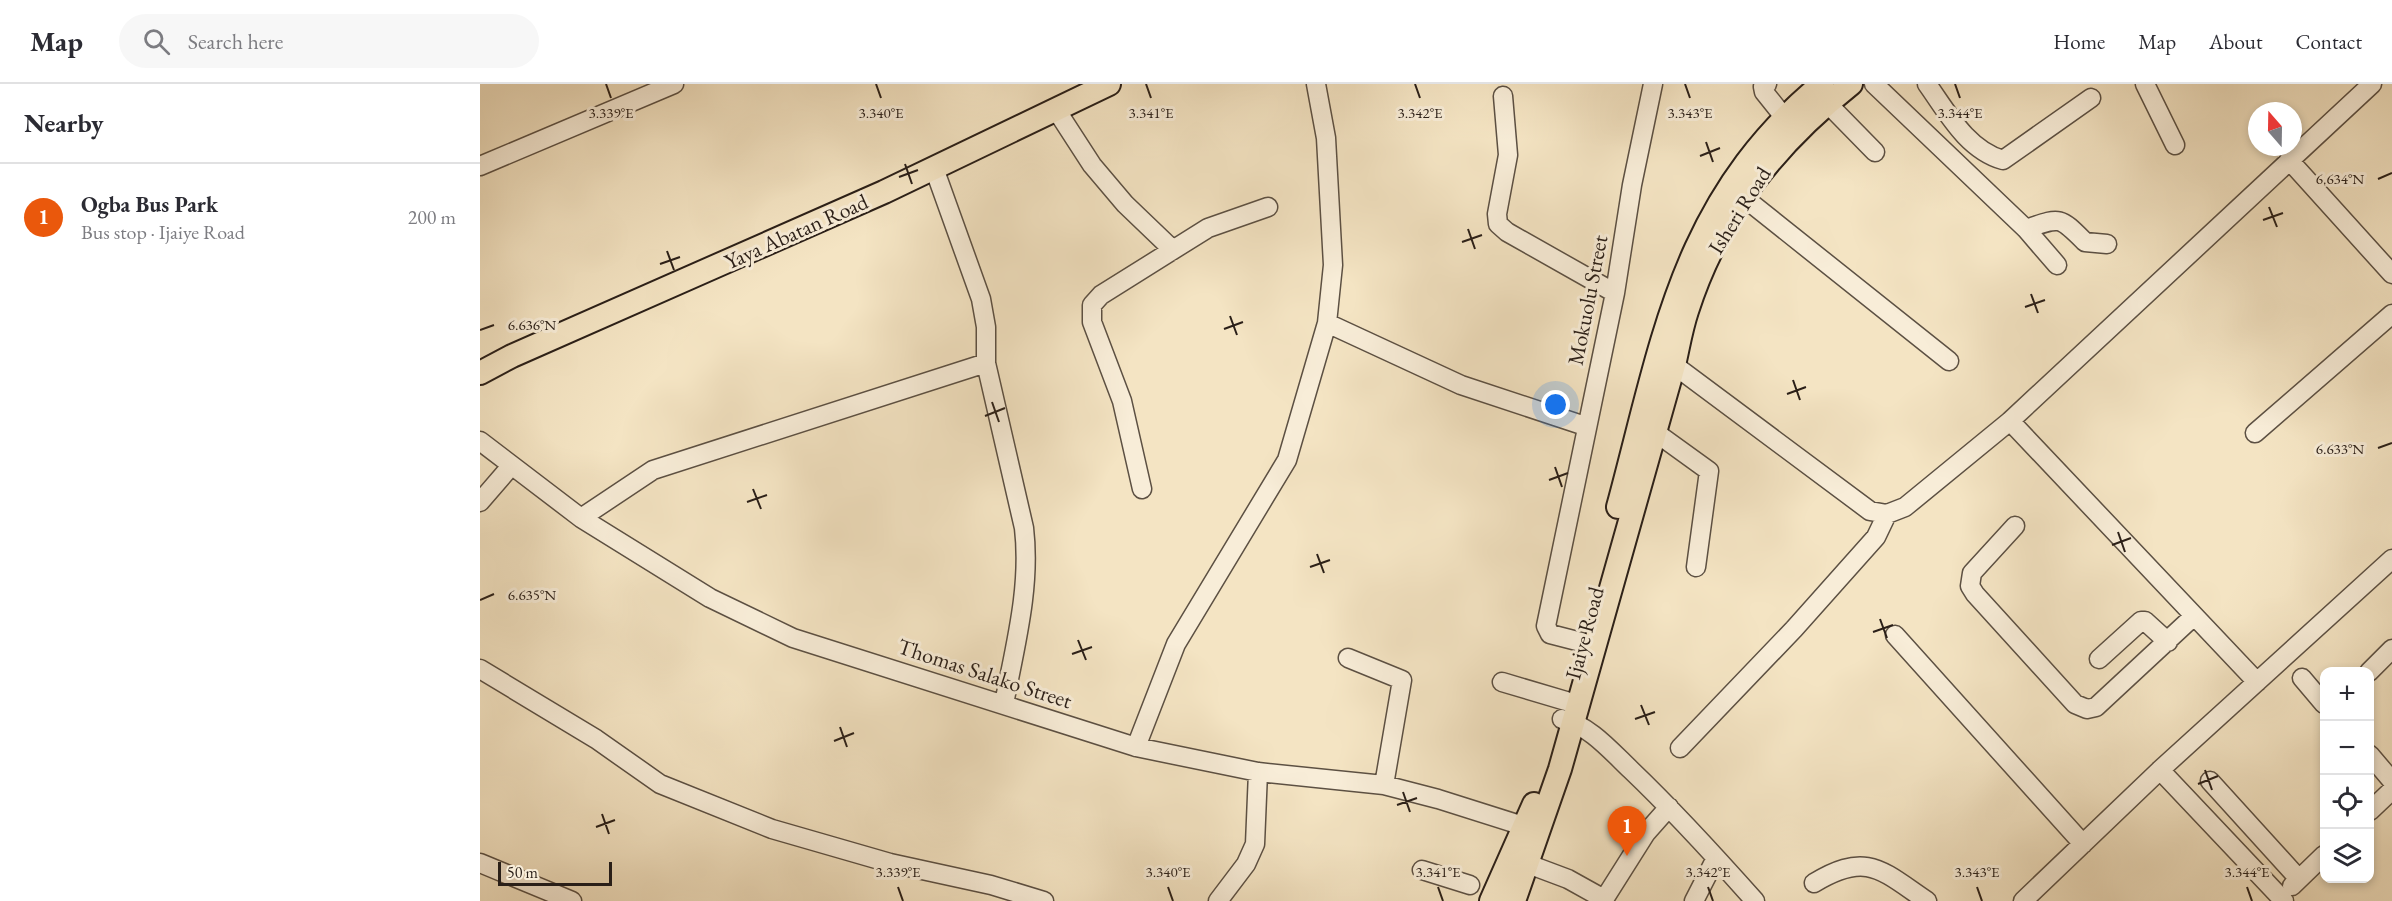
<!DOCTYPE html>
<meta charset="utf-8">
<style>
body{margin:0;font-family:"EB Garamond",serif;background:#f7f7f7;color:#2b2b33}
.controls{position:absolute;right:18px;bottom:18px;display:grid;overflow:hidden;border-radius:12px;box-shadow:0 3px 9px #0003}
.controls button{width:54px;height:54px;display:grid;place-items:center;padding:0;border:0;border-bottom:2px solid #e1e1e2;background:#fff;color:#2b2b33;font:30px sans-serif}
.compass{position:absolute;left:1768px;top:18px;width:54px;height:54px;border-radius:50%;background:#fff;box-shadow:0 3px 9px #0003;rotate:340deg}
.scale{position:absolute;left:18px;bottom:15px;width:114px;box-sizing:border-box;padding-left:6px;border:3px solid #2a1f18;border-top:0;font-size:16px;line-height:21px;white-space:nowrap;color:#2a1f18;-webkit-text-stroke:4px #f8edd8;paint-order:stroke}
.you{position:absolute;left:1076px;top:321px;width:21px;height:21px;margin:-15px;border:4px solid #fff;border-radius:50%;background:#1a73e8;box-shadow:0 0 0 9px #1a73e833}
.badge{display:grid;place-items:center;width:39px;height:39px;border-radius:50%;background:#ea580c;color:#fff;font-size:20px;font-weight:700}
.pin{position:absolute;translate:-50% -50px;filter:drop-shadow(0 2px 3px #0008)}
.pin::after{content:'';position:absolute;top:32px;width:21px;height:18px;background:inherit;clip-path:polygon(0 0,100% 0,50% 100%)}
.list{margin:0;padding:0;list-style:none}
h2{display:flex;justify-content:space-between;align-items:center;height:78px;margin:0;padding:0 24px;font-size:26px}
h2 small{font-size:20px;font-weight:400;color:#7c7c81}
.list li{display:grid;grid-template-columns:39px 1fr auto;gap:18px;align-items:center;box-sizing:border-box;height:108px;padding:0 24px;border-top:2px solid #e1e1e2}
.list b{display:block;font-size:22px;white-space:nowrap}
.list p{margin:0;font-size:20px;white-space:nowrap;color:#7c7c81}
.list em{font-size:20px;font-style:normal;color:#7c7c81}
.icon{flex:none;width:33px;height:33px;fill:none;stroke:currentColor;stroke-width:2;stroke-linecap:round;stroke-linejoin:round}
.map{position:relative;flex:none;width:1912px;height:817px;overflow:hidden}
header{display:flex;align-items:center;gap:36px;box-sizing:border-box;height:84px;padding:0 30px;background:#fff;border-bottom:2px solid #e1e1e2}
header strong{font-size:28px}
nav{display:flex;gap:33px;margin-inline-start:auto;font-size:21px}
.search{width:420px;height:54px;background:#f7f7f7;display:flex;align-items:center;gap:15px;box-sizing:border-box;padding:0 21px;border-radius:33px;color:#7c7c81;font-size:22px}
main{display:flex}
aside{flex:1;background:#fff}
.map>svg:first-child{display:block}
</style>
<header>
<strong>Map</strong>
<div class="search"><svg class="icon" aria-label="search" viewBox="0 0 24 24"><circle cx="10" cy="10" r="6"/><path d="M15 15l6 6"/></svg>Search here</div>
<nav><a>Home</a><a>Map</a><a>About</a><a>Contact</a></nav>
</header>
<main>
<aside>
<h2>Nearby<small></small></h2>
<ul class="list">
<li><span class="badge">1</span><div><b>Ogba Bus Park</b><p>Bus stop · Ijaiye Road</p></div><em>200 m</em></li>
</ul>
</aside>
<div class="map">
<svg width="1912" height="817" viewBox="0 0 1912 817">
<rect width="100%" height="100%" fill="#f4e4c3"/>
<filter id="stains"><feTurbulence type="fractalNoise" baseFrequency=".00333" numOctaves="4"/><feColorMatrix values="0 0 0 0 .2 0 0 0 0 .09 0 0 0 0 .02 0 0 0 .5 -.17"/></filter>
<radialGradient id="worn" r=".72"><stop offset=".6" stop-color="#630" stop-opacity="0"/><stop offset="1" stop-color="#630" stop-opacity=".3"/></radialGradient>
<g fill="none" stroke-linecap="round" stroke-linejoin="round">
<defs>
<path id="minor" d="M1287,0L1283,3L1284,8L1304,33
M1394,0L1546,145L1577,181
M1447,0C1467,28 1487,66 1523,76L1611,14
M1665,0L1695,61
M1023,12L1028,71L1017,130L1018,140L1027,148L1135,209
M1347,19L1395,68
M577,27L612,81L645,120L693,166
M1809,76L1912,190
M0,82L194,0
M454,84L501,215L506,243V279
M1262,112L1469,277
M1546,145C1581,133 1579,132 1605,158L1627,160
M847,239L981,301L1105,342
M1183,277L1194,281L1390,427L1407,430L1425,423L1530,337L1892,0
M1530,337L1777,598
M1175,348L1229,387L1216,483
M1775,349L1912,230
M0,357L101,434L230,514L313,554L656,663L778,688L904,701L958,715L1056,746
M662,405L642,317L612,238V221L621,211L728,144L788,123
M0,418L31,382
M101,434L173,386L506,279L544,444C551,503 535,562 524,620
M1535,442L1492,489L1490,502L1495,510L1595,620L1607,625L1616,623L1714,532
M1415,551L1603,760
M1101,558L1070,550L1066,542L1135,209L1152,101L1173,0
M868,574L922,596L904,701
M1619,575L1661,537H1665L1688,558
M0,585L116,655L180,700L292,745L410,779L511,801L564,817
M1889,588L1912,565
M1822,594L1844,620
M1022,598L1086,617
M1082,635C1110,642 1130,666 1151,686C1195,728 1235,772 1275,817
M656,663L696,560L807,376L847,239L853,181L846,54L836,0
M1200,664L1314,545L1396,453L1407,430
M1890,671L1912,697
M1680,686L1804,817
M1730,697L1819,795
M1890,727L1912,706
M0,779L92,817
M1048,780L1088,795L1124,815
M942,786L990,801
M1334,799C1387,767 1401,786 1447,817
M1812,802L1844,771
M738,817L766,780L775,760L778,688
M1123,817L1166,749L1189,723
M1214,817L1236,774
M1543,817L1680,686L1912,475"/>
<path id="major" d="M0,289L32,272L404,108L629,0
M1138,423C1183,257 1201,116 1342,0
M1011,817L1054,720
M1034,817L1080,685L1194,281C1198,264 1201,245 1207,227C1237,133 1294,61 1371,0"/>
</defs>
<use href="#minor" stroke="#5c5043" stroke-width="21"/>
<use href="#major" stroke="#2a1f18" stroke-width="26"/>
<use href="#minor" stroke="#f8edd8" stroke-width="18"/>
<use href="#major" stroke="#f4e4c3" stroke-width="22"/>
</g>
<path fill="none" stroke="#2a1f18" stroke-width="2" d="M126,0L131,14M396,0L401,14M666,0L671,14M935,0L940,14M1205,0L1210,14M1475,0L1480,14M1226,58L1233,78M1220,72L1240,64M425,80L432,100M419,93L438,86M1898,95L1912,89M1789,123L1797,143M1783,136L1803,129M988,145L995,165M982,158L1002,151M187,167L194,186M180,180L200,173M1551,210L1558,229M1545,223L1565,216M750,232L757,251M744,245L763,238M0,246L14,241M1313,296L1320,316M1307,310L1326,303M512,318L519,338M505,332L525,324M1898,364L1912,359M1075,383L1082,403M1069,396L1088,389M273,405L281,425M267,418L287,411M1638,448L1645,468M1632,461L1651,454M837,470L844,489M830,483L850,476M0,516L14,510M1400,535L1407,554M1393,548L1413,541M598,556L606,576M592,570L612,563M1161,621L1169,641M1155,635L1175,628M360,643L367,663M354,657L374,649M1725,686L1732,706M1718,700L1738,692M923,708L930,728M917,721L937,714M122,730L129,750M116,743L135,736M418,803L423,817M688,803L693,817M958,803L963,817M1228,803L1233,817M1497,803L1502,817M1767,803L1772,817"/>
<g text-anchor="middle" stroke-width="6" stroke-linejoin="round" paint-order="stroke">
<g font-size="22" fill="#2a1f18" stroke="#f8edd8">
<text transform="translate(1259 126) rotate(-58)" y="8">Isheri Road</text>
<text transform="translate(316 147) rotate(-24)" y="8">Yaya Abatan Road</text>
<text transform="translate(1107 216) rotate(-79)" y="8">Mokuolu Street</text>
<text transform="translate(1104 549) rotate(-75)" y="8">Ijaiye Road</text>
<text transform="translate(505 589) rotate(18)" y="8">Thomas Salako Street</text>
</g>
</g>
<g font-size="15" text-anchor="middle" fill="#2a1f18" stroke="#f8edd8" stroke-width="6" stroke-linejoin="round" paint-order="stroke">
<text x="131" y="34">3.339°E</text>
<text x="401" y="34">3.340°E</text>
<text x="671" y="34">3.341°E</text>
<text x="940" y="34">3.342°E</text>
<text x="1210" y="34">3.343°E</text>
<text x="1480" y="34">3.344°E</text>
<text x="1860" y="100">6.634°N</text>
<text x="52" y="246">6.636°N</text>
<text x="1860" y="370">6.633°N</text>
<text x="52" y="516">6.635°N</text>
<text x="418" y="793">3.339°E</text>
<text x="688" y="793">3.340°E</text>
<text x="958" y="793">3.341°E</text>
<text x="1228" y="793">3.342°E</text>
<text x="1497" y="793">3.343°E</text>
<text x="1767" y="793">3.344°E</text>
</g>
<rect width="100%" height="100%" filter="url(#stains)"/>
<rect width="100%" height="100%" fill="url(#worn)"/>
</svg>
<div class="controls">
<button>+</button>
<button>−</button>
<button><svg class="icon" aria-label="locate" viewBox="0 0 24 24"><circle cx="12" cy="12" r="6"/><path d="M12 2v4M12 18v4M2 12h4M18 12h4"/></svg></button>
<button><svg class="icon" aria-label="layers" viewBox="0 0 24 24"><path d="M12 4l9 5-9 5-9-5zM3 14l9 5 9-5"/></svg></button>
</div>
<svg class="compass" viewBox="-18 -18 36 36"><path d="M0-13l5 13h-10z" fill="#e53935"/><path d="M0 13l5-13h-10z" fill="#7c7c81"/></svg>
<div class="scale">50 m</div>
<div class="you"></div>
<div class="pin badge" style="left:1147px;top:772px">1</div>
</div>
</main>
